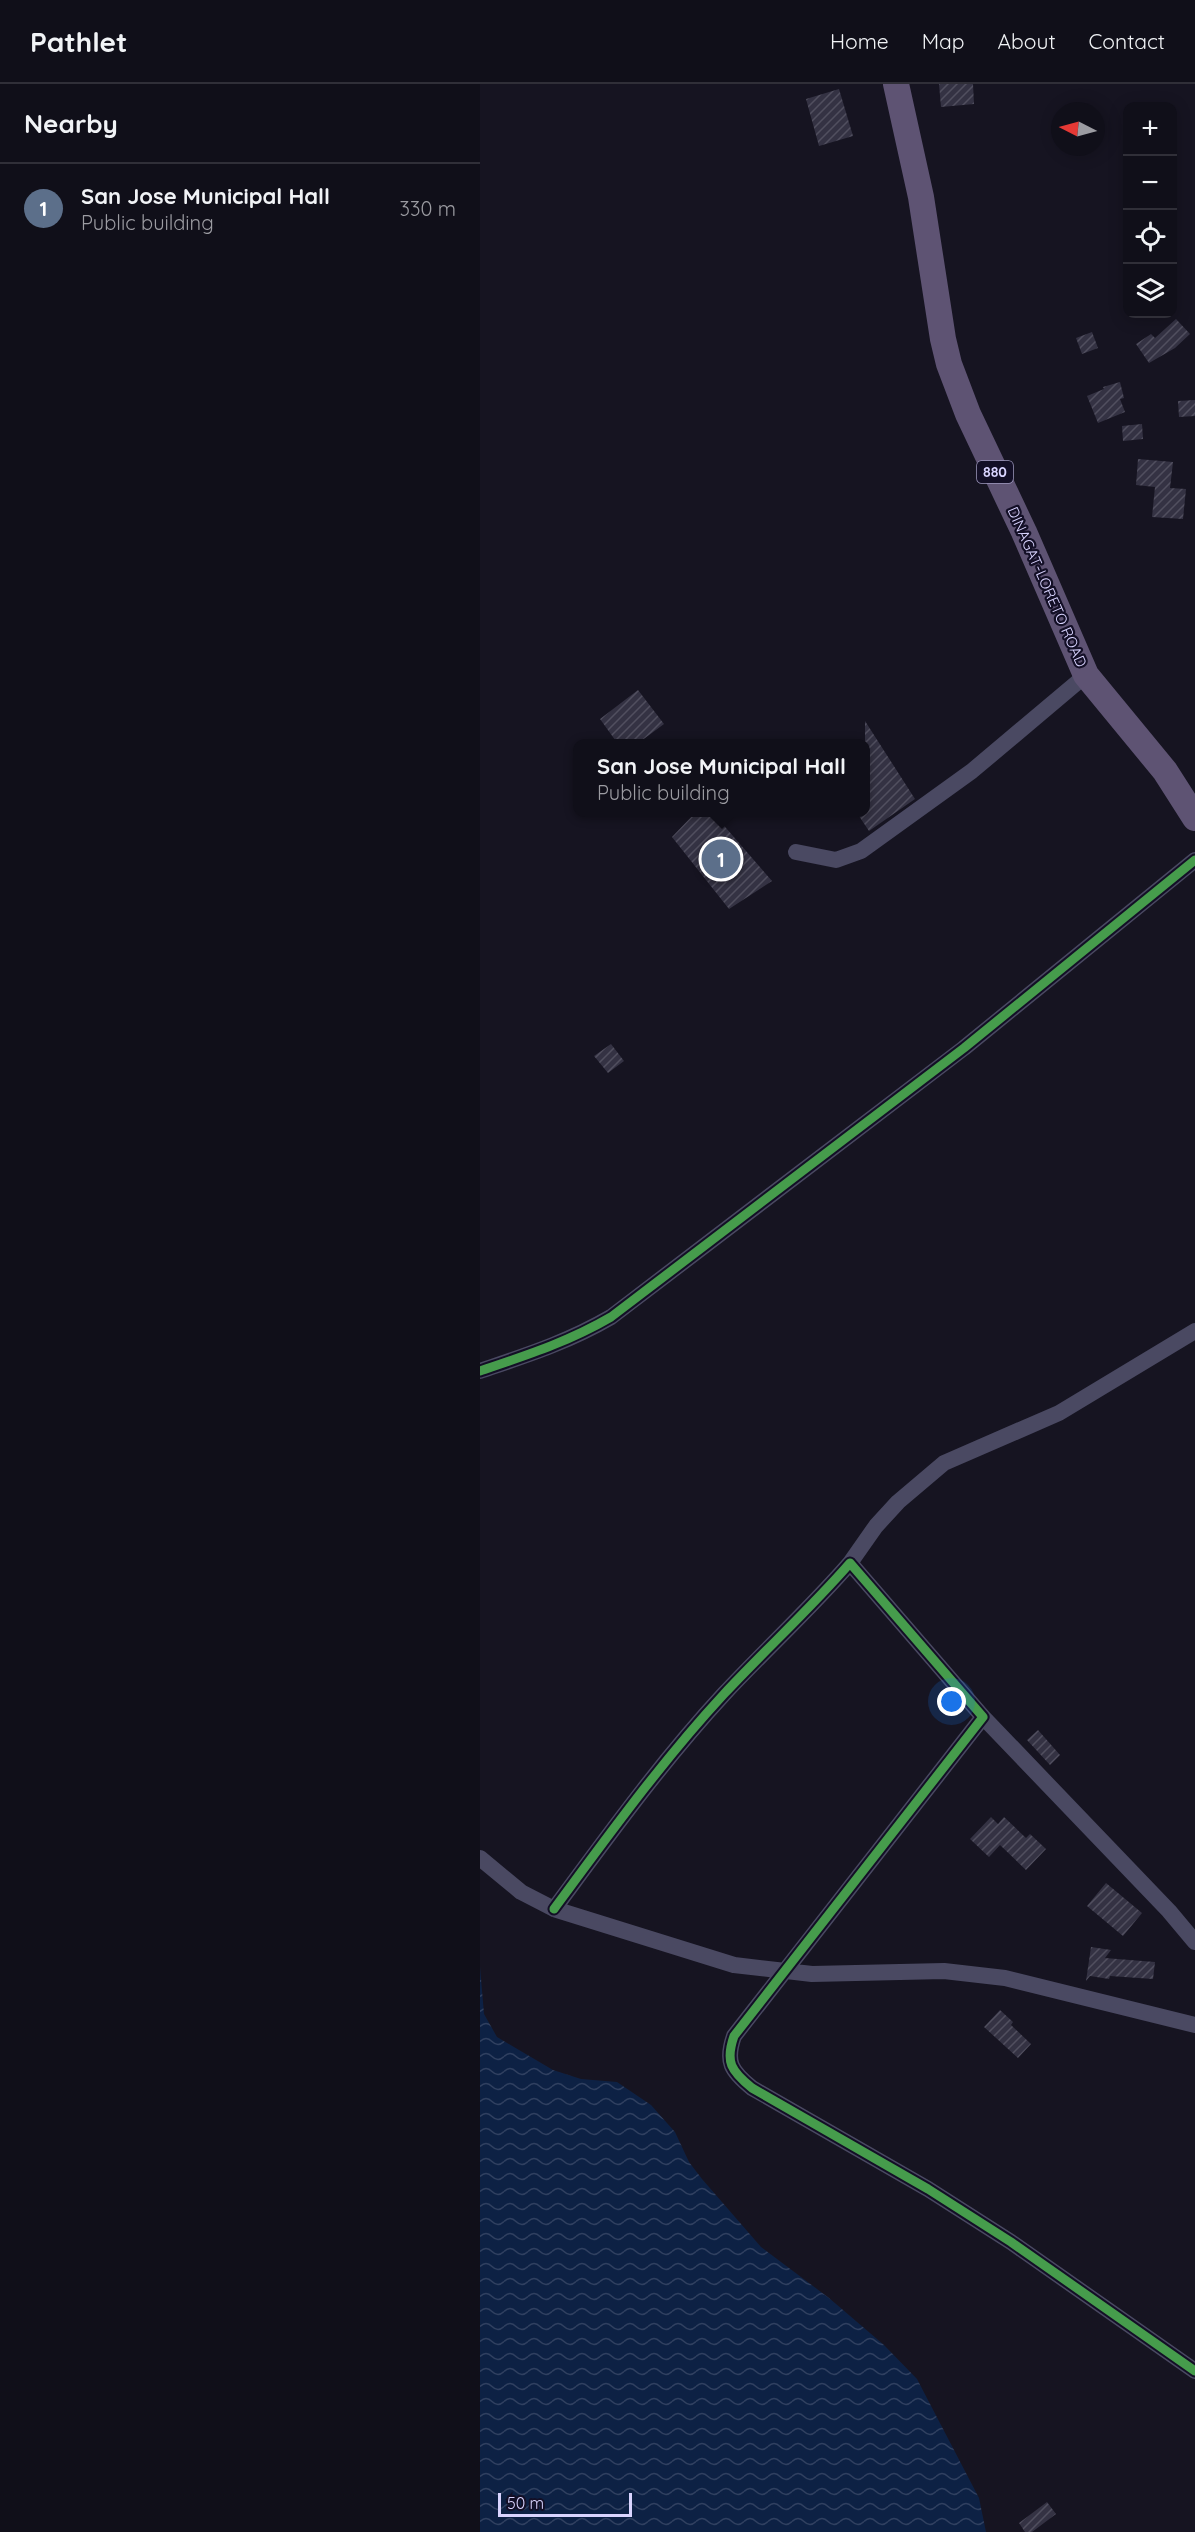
<!DOCTYPE html>
<meta charset="utf-8">
<style>
body{margin:0;font-family:Quicksand,sans-serif;background:#1e1d26;color:#f1f3f6}
.controls{position:absolute;right:18px;top:18px;display:grid;overflow:hidden;border-radius:12px;box-shadow:0 3px 15px #0003}
.controls button{width:54px;height:54px;display:grid;place-items:center;padding:0;border:0;border-bottom:2px solid #302f38;background:#100f19;color:#f1f3f6;font:30px sans-serif}
.compass{position:absolute;left:571px;top:18px;width:54px;height:54px;border-radius:50%;background:#100f19;box-shadow:0 3px 15px #0003;rotate:276deg}
.scale{position:absolute;left:18px;bottom:15px;width:134px;box-sizing:border-box;padding-left:6px;border:3px solid #d9d4ff;border-top:0;font-size:16px;line-height:21px;white-space:nowrap;color:#d9d4ff;-webkit-text-stroke:4px #130f26;paint-order:stroke}
.you{position:absolute;left:472px;top:1618px;width:21px;height:21px;margin:-15px;border:4px solid #fff;border-radius:50%;background:#1a73e8;box-shadow:0 0 0 9px #1a73e833}
.badge{display:grid;place-items:center;width:39px;height:39px;border-radius:50%;background:#9591b1;color:#fff;font-size:20px;font-weight:700}
.pin{position:absolute;translate:-50% -50%;border:3px solid #fff;box-shadow:0 2px 6px #0006}
.popup{position:absolute;left:93px;top:655px;width:297px;height:78px;box-sizing:border-box;display:grid;place-content:center;border-radius:12px;background:#100f19;filter:drop-shadow(0 2px 4px #0005);font-size:20px;white-space:nowrap;color:#9c9ca2}
.popup b{font-size:22px;color:#f1f3f6}
.popup::after{content:'';position:absolute;left:50%;top:100%;margin-left:-12px;border:12px solid transparent;border-top-color:#100f19}
.list{margin:0;padding:0;list-style:none}
h2{display:flex;justify-content:space-between;align-items:center;height:78px;margin:0;padding:0 24px;font-size:26px}
h2 small{font-size:20px;font-weight:400;color:#9c9ca2}
.list li{display:grid;grid-template-columns:39px 1fr auto;gap:18px;align-items:center;box-sizing:border-box;height:90px;padding:0 24px;border-top:2px solid #302f38}
.list b{display:block;font-size:22px;white-space:nowrap}
.list p{margin:0;font-size:20px;white-space:nowrap;color:#9c9ca2}
.list em{font-size:20px;font-style:normal;color:#9c9ca2}
.icon{flex:none;width:33px;height:33px;fill:none;stroke:currentColor;stroke-width:2;stroke-linecap:round;stroke-linejoin:round}
.map{position:relative;flex:none;width:715px;height:2448px;overflow:hidden}
header{display:flex;align-items:center;gap:36px;box-sizing:border-box;height:84px;padding:0 30px;background:#100f19;border-bottom:2px solid #302f38}
header strong{font-size:28px}
nav{display:flex;gap:33px;margin-inline-start:auto;font-size:21px}
main{display:flex}
aside{flex:1;background:#100f19}
.map>svg:first-child{display:block}
</style>
<header>
<strong>Pathlet</strong>
<nav><a>Home</a><a>Map</a><a>About</a><a>Contact</a></nav>
</header>
<main>
<aside>
<h2>Nearby<small></small></h2>
<ul class="list">
<li><span class="badge" style="background:#5c6f8a">1</span><div><b>San Jose Municipal Hall</b><p>Public building</p></div><em>330 m</em></li>
</ul>
</aside>
<div class="map">
<svg width="715" height="2448" viewBox="0 0 715 2448">
<defs>
<pattern id="water-waves" width="16" height="10" patternUnits="userSpaceOnUse" patternTransform="scale(1.5)"><rect width="16" height="10" fill="#0d2144"/><path d="M0 5q4-4 8 0t8 0" fill="none" stroke="#304060"/></pattern>
<pattern id="building-hatch" width="6" height="6" patternUnits="userSpaceOnUse" patternTransform="scale(1.5)"><rect width="6" height="6" fill="#343243"/><path d="M-1 1l2-2M0 6l6-6M5 7l2-2" fill="none" stroke="#514f5f"/></pattern>
</defs>
<rect width="100%" height="100%" fill="#161421"/>
<path fill="url(#water-waves)" d="M0,1883L4,1930L17,1953L73,1986L101,1995L137,1998L171,2021L195,2048L209,2078L222,2095L281,2163L349,2214L404,2261L437,2295L499,2414L506,2448H0Z"/>
<path fill="url(#building-hatch)" d="M459,0H493L494,20L461,23Z
M359,5L373,52L339,62L326,15Z
M696,235L710,250L695,264L669,279L656,260L671,250L675,254Z
M612,248L618,264L602,270L596,254Z
M640,298L644,314L640,315L645,328L618,339L607,312L624,305L623,303Z
M715,316V332L699,333L698,317Z
M662,340L663,355L643,357L642,342Z
M658,375L693,378L690,404L706,405L703,435L672,433L675,403L656,401Z
M158,606L184,640L157,660H138L120,635Z
M385,637L435,715L389,747L377,729H385Z
M215,729H233L292,797L249,825L192,753Z
M131,960L144,977L128,989L114,972Z
M558,1646L580,1671L570,1681L547,1656Z
M511,1733L518,1740L524,1733L546,1754L550,1750L566,1765L546,1786L520,1761L509,1773L490,1755Z
M626,1799L662,1829L643,1852L607,1822Z
M611,1863L631,1866L625,1874L675,1878L673,1895L630,1892L629,1895L610,1892L606,1897Z
M520,1926L533,1938L531,1941L551,1960L538,1974L504,1943Z
M567,2418L576,2430L552,2448H545L539,2439Z"/>
<g fill="none" stroke-linecap="round" stroke-linejoin="round">
<path stroke="#4a4962" stroke-width="16" d="M316,768L356,776L381,767L492,687L606,591
M0,1287C47,1271 88,1258 131,1233L484,964L715,776
M370,1479L396,1442L418,1418L464,1379L579,1329L715,1247
M503,1633L689,1827L715,1858
M0,1774L41,1808L74,1825L254,1881L332,1890L464,1887L525,1894L715,1941
M74,1825C128,1752 182,1677 244,1610C285,1566 330,1525 370,1479L503,1633L254,1952C245,1978 251,1987 272,2004L448,2105L531,2158L715,2287"/>
<path stroke="#5e5373" stroke-width="26" d="M416,0L441,113L463,255L469,280L488,330L544,448L606,591L685,687L715,734"/>
<defs>
<path id="cycleway" d="M0,1287C47,1271 88,1258 131,1233L484,964L715,776
M74,1825C128,1752 182,1677 244,1610C285,1566 330,1525 370,1479L503,1633L254,1952C245,1978 251,1987 272,2004L448,2105L531,2158L715,2287"/>
</defs>
<use href="#cycleway" stroke="#130f26" stroke-width="13"/>
<use href="#cycleway" stroke="#469c4c" stroke-width="9"/>
</g>
<g text-anchor="middle" stroke-width="4.5" stroke-linejoin="round" paint-order="stroke">
<rect fill="#130f26" stroke="#9e99be" stroke-width="1.5" x="497" y="377" width="36" height="22" rx="4.5"/>
<g font-size="14" font-weight="bold" fill="#d9d4ff">
<text x="515" y="393">880</text>
</g>
<g font-size="15" fill="#d9d4ff" stroke="#130f26">
<text transform="translate(567 503) rotate(66)" y="5">DINAGAT-LORETO ROAD</text>
</g>
</g>
</svg>
<div class="controls">
<button>+</button>
<button>−</button>
<button><svg class="icon" aria-label="locate" viewBox="0 0 24 24"><circle cx="12" cy="12" r="6"/><path d="M12 2v4M12 18v4M2 12h4M18 12h4"/></svg></button>
<button><svg class="icon" aria-label="layers" viewBox="0 0 24 24"><path d="M12 4l9 5-9 5-9-5zM3 14l9 5 9-5"/></svg></button>
</div>
<svg class="compass" viewBox="-18 -18 36 36"><path d="M0-13l5 13h-10z" fill="#e53935"/><path d="M0 13l5-13h-10z" fill="#9c9ca2"/></svg>
<div class="scale">50 m</div>
<div class="you"></div>
<div class="pin badge" style="left:241px;top:775px;background:#5c6f8a">1</div>
<div class="popup"><b>San Jose Municipal Hall</b>Public building</div>
</div>
</main>
